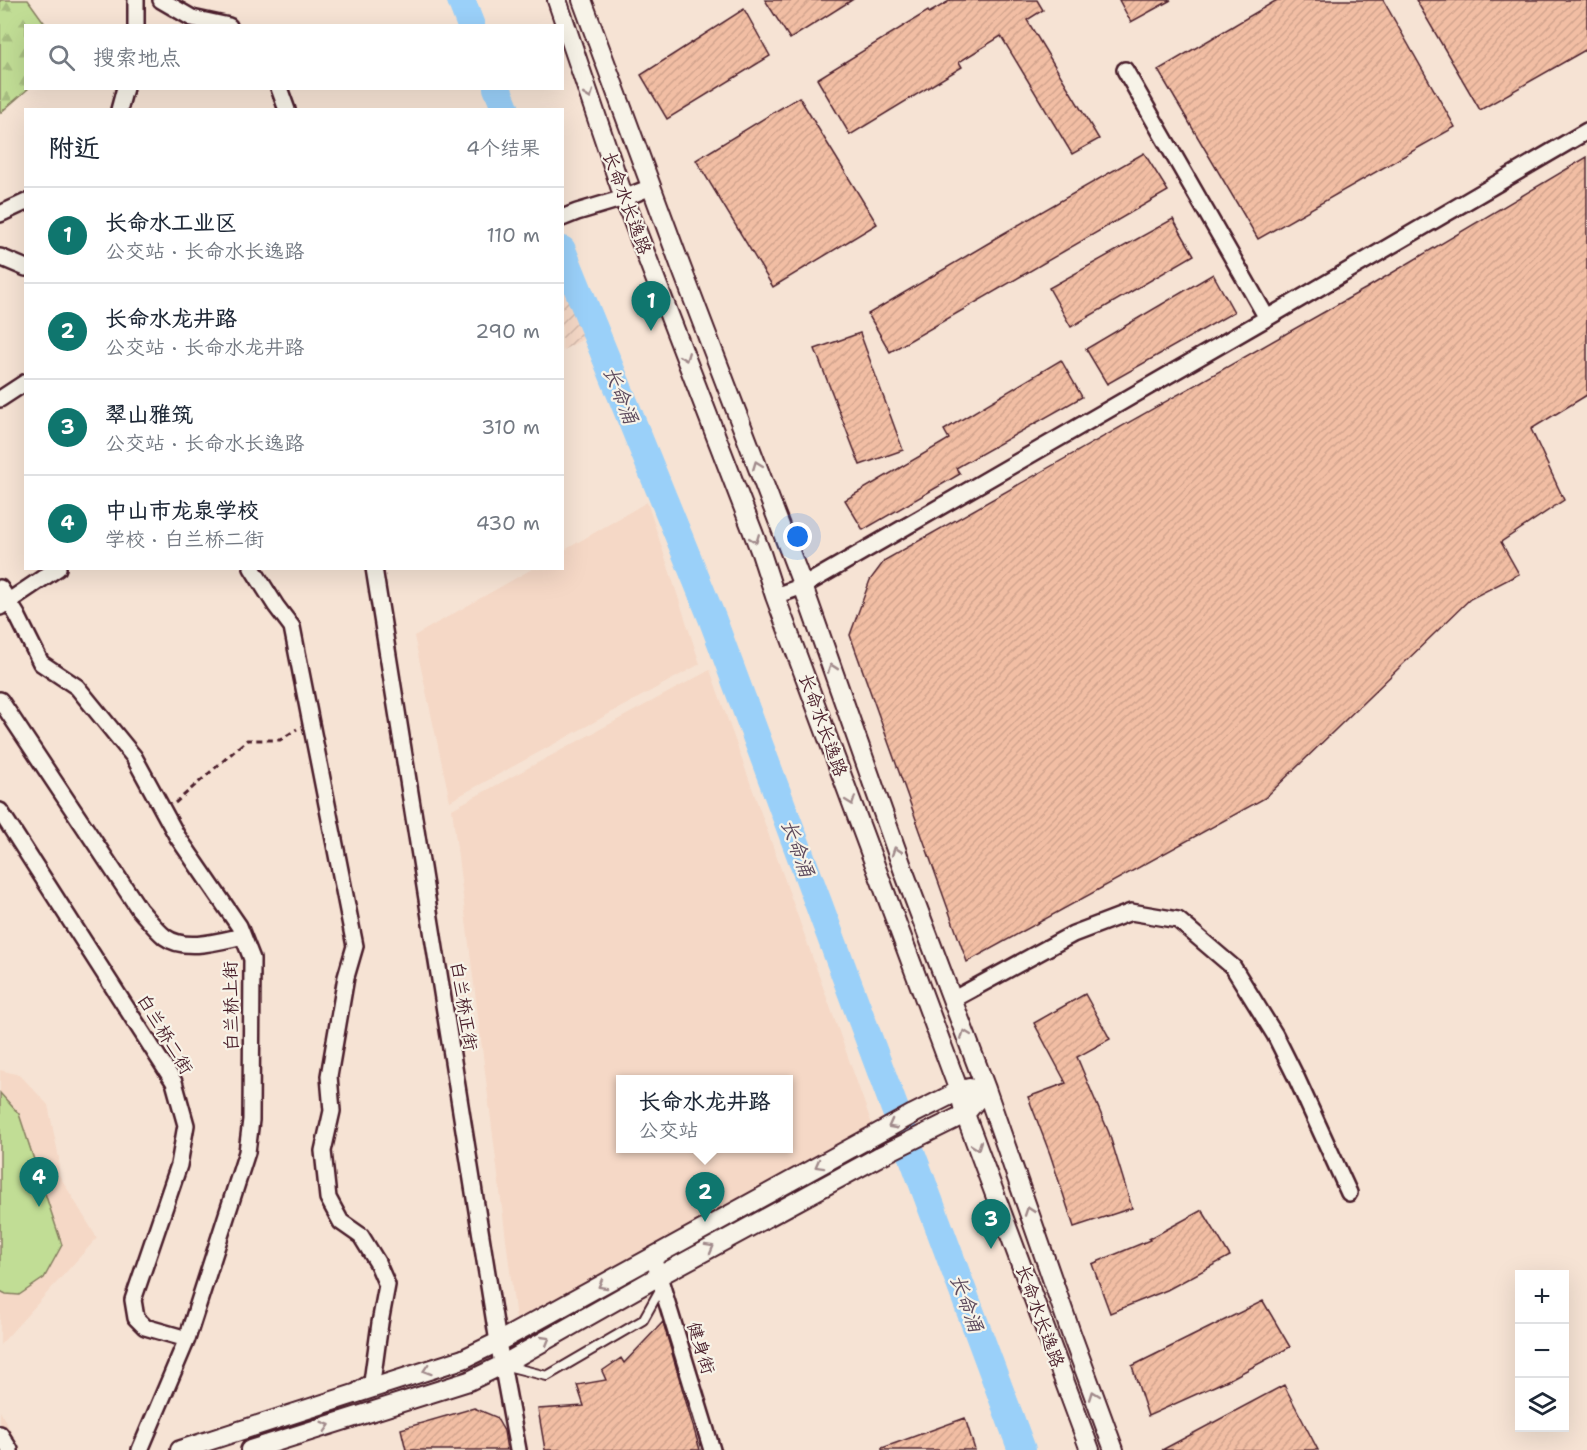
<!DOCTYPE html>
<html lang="zh">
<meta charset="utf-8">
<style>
body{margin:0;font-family:"Shantell Sans","LXGW WenKai TC",sans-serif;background:#f6f6f7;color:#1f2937}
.controls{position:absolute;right:18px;bottom:18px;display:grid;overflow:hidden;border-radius:0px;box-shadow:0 6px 24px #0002}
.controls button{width:54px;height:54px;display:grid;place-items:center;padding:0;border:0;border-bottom:2px solid #e0e1e3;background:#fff;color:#1f2937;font:30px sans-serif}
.you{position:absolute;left:798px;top:537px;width:21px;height:21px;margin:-15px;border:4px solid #fff;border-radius:50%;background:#1a73e8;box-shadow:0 0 0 9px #1a73e833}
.badge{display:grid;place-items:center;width:39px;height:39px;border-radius:50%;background:#0f766e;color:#fff;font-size:20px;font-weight:700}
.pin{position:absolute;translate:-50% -50px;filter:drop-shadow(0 2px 3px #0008)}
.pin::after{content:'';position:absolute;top:32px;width:21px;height:18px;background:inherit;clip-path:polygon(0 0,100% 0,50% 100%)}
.popup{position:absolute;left:616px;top:1075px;width:177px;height:78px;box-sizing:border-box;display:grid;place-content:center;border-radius:0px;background:#fff;filter:drop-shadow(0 2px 4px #0005);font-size:20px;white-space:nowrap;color:#747a83}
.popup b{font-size:22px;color:#1f2937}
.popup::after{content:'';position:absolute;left:50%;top:100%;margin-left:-12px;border:12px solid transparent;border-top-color:#fff}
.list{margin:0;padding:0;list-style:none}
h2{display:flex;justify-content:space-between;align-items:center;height:78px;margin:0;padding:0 24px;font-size:26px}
h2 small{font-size:20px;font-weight:400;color:#747a83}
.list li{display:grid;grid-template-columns:39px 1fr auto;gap:18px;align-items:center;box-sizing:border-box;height:96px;padding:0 24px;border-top:2px solid #e0e1e3}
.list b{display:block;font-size:22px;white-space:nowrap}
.list p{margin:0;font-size:20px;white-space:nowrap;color:#747a83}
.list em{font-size:20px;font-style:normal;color:#747a83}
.icon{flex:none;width:33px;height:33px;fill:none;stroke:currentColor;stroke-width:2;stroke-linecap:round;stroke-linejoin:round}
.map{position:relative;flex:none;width:1587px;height:1450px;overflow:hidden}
.search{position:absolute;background:#fff;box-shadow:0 6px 24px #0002;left:24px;top:24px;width:540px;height:66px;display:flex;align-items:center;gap:15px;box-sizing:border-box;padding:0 21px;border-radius:0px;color:#747a83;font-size:22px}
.panel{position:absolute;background:#fff;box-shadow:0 6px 24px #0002;left:24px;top:108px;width:540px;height:462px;border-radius:0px}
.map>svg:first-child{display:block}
</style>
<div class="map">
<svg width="1587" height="1450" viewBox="0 0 1587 1450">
<defs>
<pattern id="industrial-furrows" width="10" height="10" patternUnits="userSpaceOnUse" patternTransform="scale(1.5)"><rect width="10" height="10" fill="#f5d8c6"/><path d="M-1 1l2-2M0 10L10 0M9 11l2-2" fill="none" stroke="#d4b9aa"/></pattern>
<pattern id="forest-firs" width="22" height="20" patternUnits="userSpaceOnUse" patternTransform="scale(1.5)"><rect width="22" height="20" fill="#c1dd95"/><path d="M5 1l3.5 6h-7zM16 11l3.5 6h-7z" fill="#a7bd81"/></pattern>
<pattern id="building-hatch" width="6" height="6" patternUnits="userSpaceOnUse" patternTransform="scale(1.5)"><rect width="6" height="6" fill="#f2bea4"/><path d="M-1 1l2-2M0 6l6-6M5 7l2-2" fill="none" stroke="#d1a38d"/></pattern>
</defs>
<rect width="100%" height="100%" fill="#f6e3d4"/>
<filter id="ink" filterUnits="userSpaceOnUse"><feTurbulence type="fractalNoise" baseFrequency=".0167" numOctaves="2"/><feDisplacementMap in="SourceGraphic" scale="12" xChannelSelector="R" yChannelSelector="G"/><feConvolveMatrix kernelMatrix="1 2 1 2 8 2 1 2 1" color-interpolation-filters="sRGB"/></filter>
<g filter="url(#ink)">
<path fill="#f5d8c6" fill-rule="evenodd" d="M647,502L700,664L450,801L414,636L532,569L562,568L563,551Z
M710,670L874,1130L516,1319L452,809ZM621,1080H789V1148H621Z
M0,1070L20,1075L48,1105L59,1158V1175L97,1238L0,1345Z
M0,1411L21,1450H0Z"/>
<path fill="url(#industrial-furrows)" d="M562,275L589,336L563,350H562Z"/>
<path fill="#c1dd95" stroke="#867e60" stroke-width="1.5" d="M0,1093L19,1114L62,1245L44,1278L19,1295L6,1294L0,1291Z"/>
<path fill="url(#forest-firs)" stroke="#867e60" stroke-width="1.5" d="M0,0H28L46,25L26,26V88L28,89L0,113Z"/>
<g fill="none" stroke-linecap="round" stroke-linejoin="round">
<path stroke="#9ad0f9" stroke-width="28" d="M461,0L471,26
M497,88L506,110
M562,250L712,618L1022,1450"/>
</g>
<path fill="url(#building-hatch)" stroke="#4a1f2b" stroke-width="1.5" d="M765,0H852L790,39Z
M951,0H1037L1043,10L1027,20L1099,139L1072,154L1001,36L959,62L962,67L850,135L817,79L928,11L929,13Z
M1119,0H1171L1131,22Z
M1277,0H1383L1455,127L1258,239L1158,70Z
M1416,0H1587V49L1480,110Z
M744,9L770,56L667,119L641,75Z
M799,97L877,224L773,287L696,160Z
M1144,153L1168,191L890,352L868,314L992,241V240Z
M1587,157V395L1531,429L1564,500L1501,542L1519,574L1470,599L1265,798L967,962L850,635L870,580L885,560L1365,289Z
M1173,219L1194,255L1071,327L1049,288Z
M1213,274L1234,312L1107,384L1086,349Z
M860,333L903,450L860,465L815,349Z
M1061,360L1082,397L956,468L960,474L863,530L845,500L949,439L944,430Z
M1085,994L1110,1039L1077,1057L1109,1133L1132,1208L1074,1227L1050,1154L1028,1097L1066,1083L1034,1023Z
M1202,1210L1230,1256L1167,1290L1110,1313L1092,1264L1150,1240L1149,1239Z
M1263,1301L1290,1347L1230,1379L1148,1416L1132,1366Z
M663,1322L700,1450H545L538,1409L584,1406L577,1385L606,1380L602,1371L621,1358L624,1363Z
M1284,1385L1318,1450H1162Z
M474,1408L496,1417L504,1431L507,1450H406L401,1429Z
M965,1418L975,1450H882V1448Z"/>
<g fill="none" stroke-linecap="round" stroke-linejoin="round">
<defs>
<path id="service" d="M507,1366L547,1376L643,1320L661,1288"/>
<path id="minor" d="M161,0L192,18L229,26
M136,26V0
M1125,70L1267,318
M279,88L287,110
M119,110L125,88
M0,214L26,202
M562,218L577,212L624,198L651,187
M0,257L26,268
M0,399L26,382
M252,568L276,606L292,627L355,946L346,977L329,1076L332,1111L323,1151L328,1198L341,1222L361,1236L377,1262L387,1285L380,1323L372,1382L359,1390
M374,568L498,1342L518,1450
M0,588L17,615L41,663L77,687L134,757L177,836L239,926L252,959L251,1120L247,1152L187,1339L140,1450
M775,596L803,586L1267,318L1587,131
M0,607L58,568
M0,700L139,909C147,918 156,930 165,937C185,952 220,941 243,936
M0,811L174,1082L186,1125L179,1165L133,1300L136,1318L145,1327L187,1339
M952,1000L1073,934L1131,912L1178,920L1233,967L1275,1035L1296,1077L1349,1193
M653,1257L712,1450
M0,1434L10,1450"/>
<path id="tertiary" d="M557,0L624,198L761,553L775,596L959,1091L965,1114L1090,1450
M582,0L681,267L803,586L904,872L986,1089L1071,1333L1114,1450
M180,1450L463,1359L498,1342L913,1114L959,1091L969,1088
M250,1450L469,1381L502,1365L659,1276L880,1156L965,1114L986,1089"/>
</defs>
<use href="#service" stroke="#4a1f2b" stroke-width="12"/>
<use href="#minor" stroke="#4a1f2b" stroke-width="20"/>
<use href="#tertiary" stroke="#4a1f2b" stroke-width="22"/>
<path stroke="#4a1f2b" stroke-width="3" stroke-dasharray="6 4.5" stroke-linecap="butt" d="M175,803L247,740H280L297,729"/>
<use href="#service" stroke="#f7f3e8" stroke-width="8"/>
<use href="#minor" stroke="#f7f3e8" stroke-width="15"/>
<use href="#tertiary" stroke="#f7f3e8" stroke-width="18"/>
</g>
<defs><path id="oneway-chevron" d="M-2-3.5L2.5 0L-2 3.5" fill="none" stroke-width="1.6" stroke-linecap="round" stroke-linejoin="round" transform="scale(1.5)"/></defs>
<g stroke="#a0898a">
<use href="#oneway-chevron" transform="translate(589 95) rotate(71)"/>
<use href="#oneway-chevron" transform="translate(685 357) rotate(69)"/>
<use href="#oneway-chevron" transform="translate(757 465) rotate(-111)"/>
<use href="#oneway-chevron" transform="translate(755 539) rotate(69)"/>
<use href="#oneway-chevron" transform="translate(832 668) rotate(-109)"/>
<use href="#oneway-chevron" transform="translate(851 801) rotate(70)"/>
<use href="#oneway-chevron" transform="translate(896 851) rotate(-109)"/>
<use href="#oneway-chevron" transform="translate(965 1034) rotate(-111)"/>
<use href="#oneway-chevron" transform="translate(892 1125) rotate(152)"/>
<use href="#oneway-chevron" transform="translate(977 1146) rotate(70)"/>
<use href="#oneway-chevron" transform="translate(819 1165) rotate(151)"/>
<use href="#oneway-chevron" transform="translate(1029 1211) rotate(-109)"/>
<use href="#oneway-chevron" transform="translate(710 1248) rotate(-29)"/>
<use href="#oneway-chevron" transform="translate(602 1285) rotate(151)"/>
<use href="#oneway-chevron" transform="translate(546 1340) rotate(-30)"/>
<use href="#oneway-chevron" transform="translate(427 1370) rotate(162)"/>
<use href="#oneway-chevron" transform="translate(1094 1395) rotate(-110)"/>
<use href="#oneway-chevron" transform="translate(326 1426) rotate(-17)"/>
</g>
</g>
<g text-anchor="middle" stroke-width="4.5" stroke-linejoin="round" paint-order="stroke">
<g font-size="18" fill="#4a1f2b" stroke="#f7f3e8">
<text transform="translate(627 203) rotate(70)" y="6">长命水长逸路</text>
<text transform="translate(823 725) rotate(70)" y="6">长命水长逸路</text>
<text transform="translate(231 1006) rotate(-91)" y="6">白兰桥上街</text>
<text transform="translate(464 1006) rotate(81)" y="6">白兰桥正街</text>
<text transform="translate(165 1034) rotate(59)" y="6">白兰桥二街</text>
<text transform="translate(1040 1316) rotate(70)" y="6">长命水长逸路</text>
<text transform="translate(701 1348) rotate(73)" y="6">健身街</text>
</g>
<g font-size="20" font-style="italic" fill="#5e4b5e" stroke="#f7f3e8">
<text transform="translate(621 395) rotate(68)" y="7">长命涌</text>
<text transform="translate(798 848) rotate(70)" y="7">长命涌</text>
<text transform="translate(967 1303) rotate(70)" y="7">长命涌</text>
</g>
</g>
</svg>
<div class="controls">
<button>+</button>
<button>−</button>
<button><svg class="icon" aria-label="layers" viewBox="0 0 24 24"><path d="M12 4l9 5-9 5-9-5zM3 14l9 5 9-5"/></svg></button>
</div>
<div class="you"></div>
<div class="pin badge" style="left:651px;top:331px">1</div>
<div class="pin badge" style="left:705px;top:1222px">2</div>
<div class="popup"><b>长命水龙井路</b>公交站</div>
<div class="pin badge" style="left:991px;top:1249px">3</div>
<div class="pin badge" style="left:39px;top:1207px">4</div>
<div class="search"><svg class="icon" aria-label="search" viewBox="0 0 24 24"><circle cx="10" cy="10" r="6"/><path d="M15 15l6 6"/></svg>搜索地点</div>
<section class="panel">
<h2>附近<small>4个结果</small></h2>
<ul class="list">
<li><span class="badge">1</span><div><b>长命水工业区</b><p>公交站 · 长命水长逸路</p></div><em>110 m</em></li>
<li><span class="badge">2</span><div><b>长命水龙井路</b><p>公交站 · 长命水龙井路</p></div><em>290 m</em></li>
<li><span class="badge">3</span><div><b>翠山雅筑</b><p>公交站 · 长命水长逸路</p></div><em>310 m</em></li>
<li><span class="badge">4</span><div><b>中山市龙泉学校</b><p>学校 · 白兰桥二街</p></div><em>430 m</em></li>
</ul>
</section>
</div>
